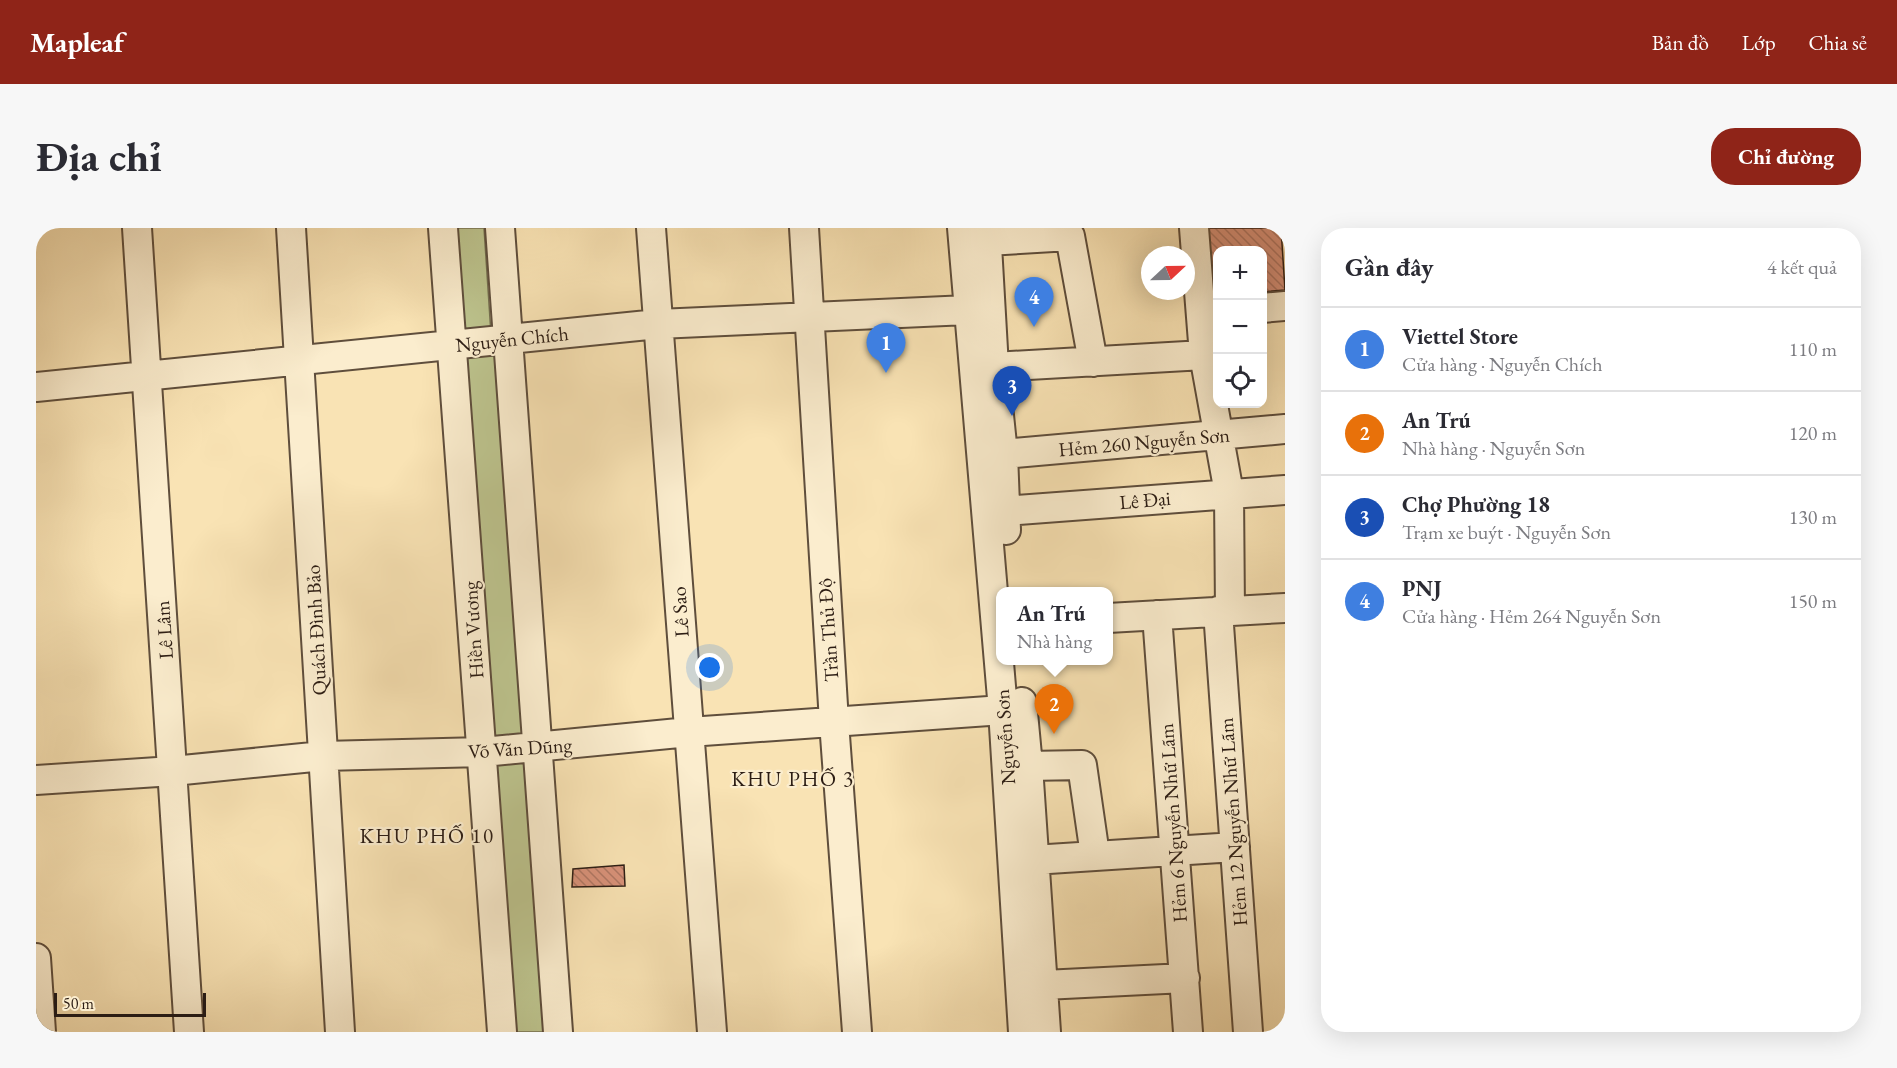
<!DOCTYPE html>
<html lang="vi">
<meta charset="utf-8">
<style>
body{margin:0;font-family:"EB Garamond",serif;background:#f7f7f7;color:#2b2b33}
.controls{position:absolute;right:18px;top:18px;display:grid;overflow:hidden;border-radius:12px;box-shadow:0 6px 24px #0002}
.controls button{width:54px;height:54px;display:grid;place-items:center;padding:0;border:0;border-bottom:2px solid #e1e1e2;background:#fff;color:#2b2b33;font:30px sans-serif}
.compass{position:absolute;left:1105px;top:18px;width:54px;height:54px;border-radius:50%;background:#fff;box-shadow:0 6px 24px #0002;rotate:68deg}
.scale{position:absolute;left:18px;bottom:15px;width:152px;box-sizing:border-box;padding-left:6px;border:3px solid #2c1d14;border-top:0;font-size:16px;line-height:21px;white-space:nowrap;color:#2c1d14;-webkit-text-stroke:4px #fbedce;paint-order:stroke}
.you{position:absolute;left:674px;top:440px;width:21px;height:21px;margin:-15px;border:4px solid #fff;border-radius:50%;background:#1a73e8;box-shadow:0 0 0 9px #1a73e833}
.badge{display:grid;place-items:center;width:39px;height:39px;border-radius:50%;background:#8f2418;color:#fff;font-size:20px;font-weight:700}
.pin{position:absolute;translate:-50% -50px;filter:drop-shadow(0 2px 3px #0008)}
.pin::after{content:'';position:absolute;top:32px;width:21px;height:18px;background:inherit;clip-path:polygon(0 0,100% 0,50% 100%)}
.popup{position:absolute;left:960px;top:359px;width:117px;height:78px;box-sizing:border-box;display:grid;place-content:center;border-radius:12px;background:#fff;filter:drop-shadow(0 2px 4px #0005);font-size:20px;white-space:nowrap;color:#7c7c81}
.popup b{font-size:22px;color:#2b2b33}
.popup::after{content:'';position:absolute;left:50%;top:100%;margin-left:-12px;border:12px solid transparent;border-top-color:#fff}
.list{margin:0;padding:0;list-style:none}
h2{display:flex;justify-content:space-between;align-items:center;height:78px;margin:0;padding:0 24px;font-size:26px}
h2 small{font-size:20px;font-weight:400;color:#7c7c81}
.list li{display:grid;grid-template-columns:39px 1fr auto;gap:18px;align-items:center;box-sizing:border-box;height:84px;padding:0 24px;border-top:2px solid #e1e1e2}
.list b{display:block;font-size:22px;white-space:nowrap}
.list p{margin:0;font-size:20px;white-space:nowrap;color:#7c7c81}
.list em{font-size:20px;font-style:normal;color:#7c7c81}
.icon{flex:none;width:33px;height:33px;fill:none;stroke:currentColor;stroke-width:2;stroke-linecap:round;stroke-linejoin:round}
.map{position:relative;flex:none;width:1249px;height:804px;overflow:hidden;border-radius:24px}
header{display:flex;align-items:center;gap:36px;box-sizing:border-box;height:84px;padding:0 30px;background:#8f2418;color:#fff}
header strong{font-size:28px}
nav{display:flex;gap:33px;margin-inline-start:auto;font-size:21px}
.intro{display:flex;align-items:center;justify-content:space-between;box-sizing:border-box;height:144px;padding:0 36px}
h1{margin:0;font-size:42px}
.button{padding:15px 27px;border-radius:24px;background:#8f2418;color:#fff;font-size:21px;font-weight:700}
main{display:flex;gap:36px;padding:0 36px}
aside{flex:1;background:#fff;border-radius:24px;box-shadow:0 6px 24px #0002}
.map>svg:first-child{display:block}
</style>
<header>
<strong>Mapleaf</strong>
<nav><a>Bản đồ</a><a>Lớp</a><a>Chia sẻ</a></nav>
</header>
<div class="intro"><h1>Địa chỉ</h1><a class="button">Chỉ đường</a></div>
<main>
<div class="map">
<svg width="1249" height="804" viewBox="0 0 1249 804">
<defs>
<pattern id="building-back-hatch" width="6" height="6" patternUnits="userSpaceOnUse" patternTransform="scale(1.5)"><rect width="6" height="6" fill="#d9927a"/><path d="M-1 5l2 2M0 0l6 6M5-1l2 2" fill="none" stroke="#b07763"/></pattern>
</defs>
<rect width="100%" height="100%" fill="#f9e3b4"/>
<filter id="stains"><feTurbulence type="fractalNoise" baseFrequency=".00333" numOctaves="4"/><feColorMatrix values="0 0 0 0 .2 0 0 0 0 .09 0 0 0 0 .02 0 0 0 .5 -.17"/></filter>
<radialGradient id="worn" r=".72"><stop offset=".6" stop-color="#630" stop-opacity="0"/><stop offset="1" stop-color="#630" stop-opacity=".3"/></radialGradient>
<path fill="#bdc48e" stroke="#747051" stroke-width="1.5" d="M414,0H448L455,106L422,108Z
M460,124L489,507L457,510L428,126Z
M490,534L510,804H476L456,536Z"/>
<path fill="url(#building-back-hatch)" stroke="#2c1d14" stroke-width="1.5" d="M1163,0H1245L1249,62L1226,64V22H1182V69L1168,70Z
M588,637L589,658L536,659L537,641Z"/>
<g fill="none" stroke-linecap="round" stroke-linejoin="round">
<defs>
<path id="minor" d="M101,0L153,804
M255,0L304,804
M407,0L466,804
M464,0L522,804
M615,0L676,804
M768,0L798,494L821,804
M926,0L967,482L987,804
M950,0L958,139L967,226L970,302
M1158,0L1168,127L1193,265L1194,383
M951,13L1034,8L1057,134
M1226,80L1249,78
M958,139L1168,127
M0,159L622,96L954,81
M967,226L1249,201
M968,283L1249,262
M1182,383L1212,804
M1121,387L1152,804
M1072,390L1249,380
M986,474L992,538L1010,804
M992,538L1046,537L1059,627
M0,552L137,543L287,528L447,524L653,504L967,482
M997,632L1199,619
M0,730L5,804
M1008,757L1149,750"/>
</defs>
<use href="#minor" stroke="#5f4e3c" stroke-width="32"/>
<use href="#minor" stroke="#fbedce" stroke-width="28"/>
</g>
<g text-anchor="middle" stroke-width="4.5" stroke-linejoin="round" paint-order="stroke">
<g font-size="20" fill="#2c1d14" stroke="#fbedce">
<text transform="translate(476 111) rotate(-6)" y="7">Nguyễn Chích</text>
<text transform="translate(1108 214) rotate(-5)" y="7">Hẻm 260 Nguyễn Sơn</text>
<text transform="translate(1109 272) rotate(-5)" y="7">Lê Đại</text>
<text transform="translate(644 384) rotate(-94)" y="7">Lê Sao</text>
<text transform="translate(128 402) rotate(-94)" y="7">Lê Lâm</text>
<text transform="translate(280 402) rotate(-93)" y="7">Quách Đình Bảo</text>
<text transform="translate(437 402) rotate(-94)" y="7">Hiền Vương</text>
<text transform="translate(792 402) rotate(-94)" y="7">Trần Thủ Độ</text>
<text transform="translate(969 509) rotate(-94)" y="7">Nguyễn Sơn</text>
<text transform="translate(484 520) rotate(-4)" y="7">Võ Văn Dũng</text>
<text transform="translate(1197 594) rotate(-94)" y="7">Hẻm 12 Nguyễn Nhữ Lãm</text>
<text transform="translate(1137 595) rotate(-94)" y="7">Hẻm 6 Nguyễn Nhữ Lãm</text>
</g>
<g font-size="21" letter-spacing="1.5" fill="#2c1d14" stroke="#fbedce">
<text x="757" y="558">KHU PHỐ 3</text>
<text x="391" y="615">KHU PHỐ 10</text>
</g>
</g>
<rect width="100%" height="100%" filter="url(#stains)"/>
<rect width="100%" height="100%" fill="url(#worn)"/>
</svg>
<div class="controls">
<button>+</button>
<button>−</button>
<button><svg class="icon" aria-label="locate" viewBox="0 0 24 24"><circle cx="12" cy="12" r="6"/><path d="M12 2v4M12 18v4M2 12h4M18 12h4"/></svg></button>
</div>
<svg class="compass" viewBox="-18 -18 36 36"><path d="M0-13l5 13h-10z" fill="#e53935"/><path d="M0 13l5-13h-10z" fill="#7c7c81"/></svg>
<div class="scale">50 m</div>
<div class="you"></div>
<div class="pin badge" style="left:850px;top:145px;background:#3f7fe0">1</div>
<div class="pin badge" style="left:1018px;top:506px;background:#e8710a">2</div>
<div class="popup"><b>An Trú</b>Nhà hàng</div>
<div class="pin badge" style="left:976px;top:188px;background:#1a4fb4">3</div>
<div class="pin badge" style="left:998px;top:99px;background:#3f7fe0">4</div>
</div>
<aside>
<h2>Gần đây<small>4 kết quả</small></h2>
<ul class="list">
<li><span class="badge" style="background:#3f7fe0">1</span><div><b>Viettel Store</b><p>Cửa hàng · Nguyễn Chích</p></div><em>110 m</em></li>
<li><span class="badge" style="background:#e8710a">2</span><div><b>An Trú</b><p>Nhà hàng · Nguyễn Sơn</p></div><em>120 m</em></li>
<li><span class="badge" style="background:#1a4fb4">3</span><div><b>Chợ Phường 18</b><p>Trạm xe buýt · Nguyễn Sơn</p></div><em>130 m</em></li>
<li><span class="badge" style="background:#3f7fe0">4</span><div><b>PNJ</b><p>Cửa hàng · Hẻm 264 Nguyễn Sơn</p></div><em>150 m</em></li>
</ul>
</aside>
</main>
